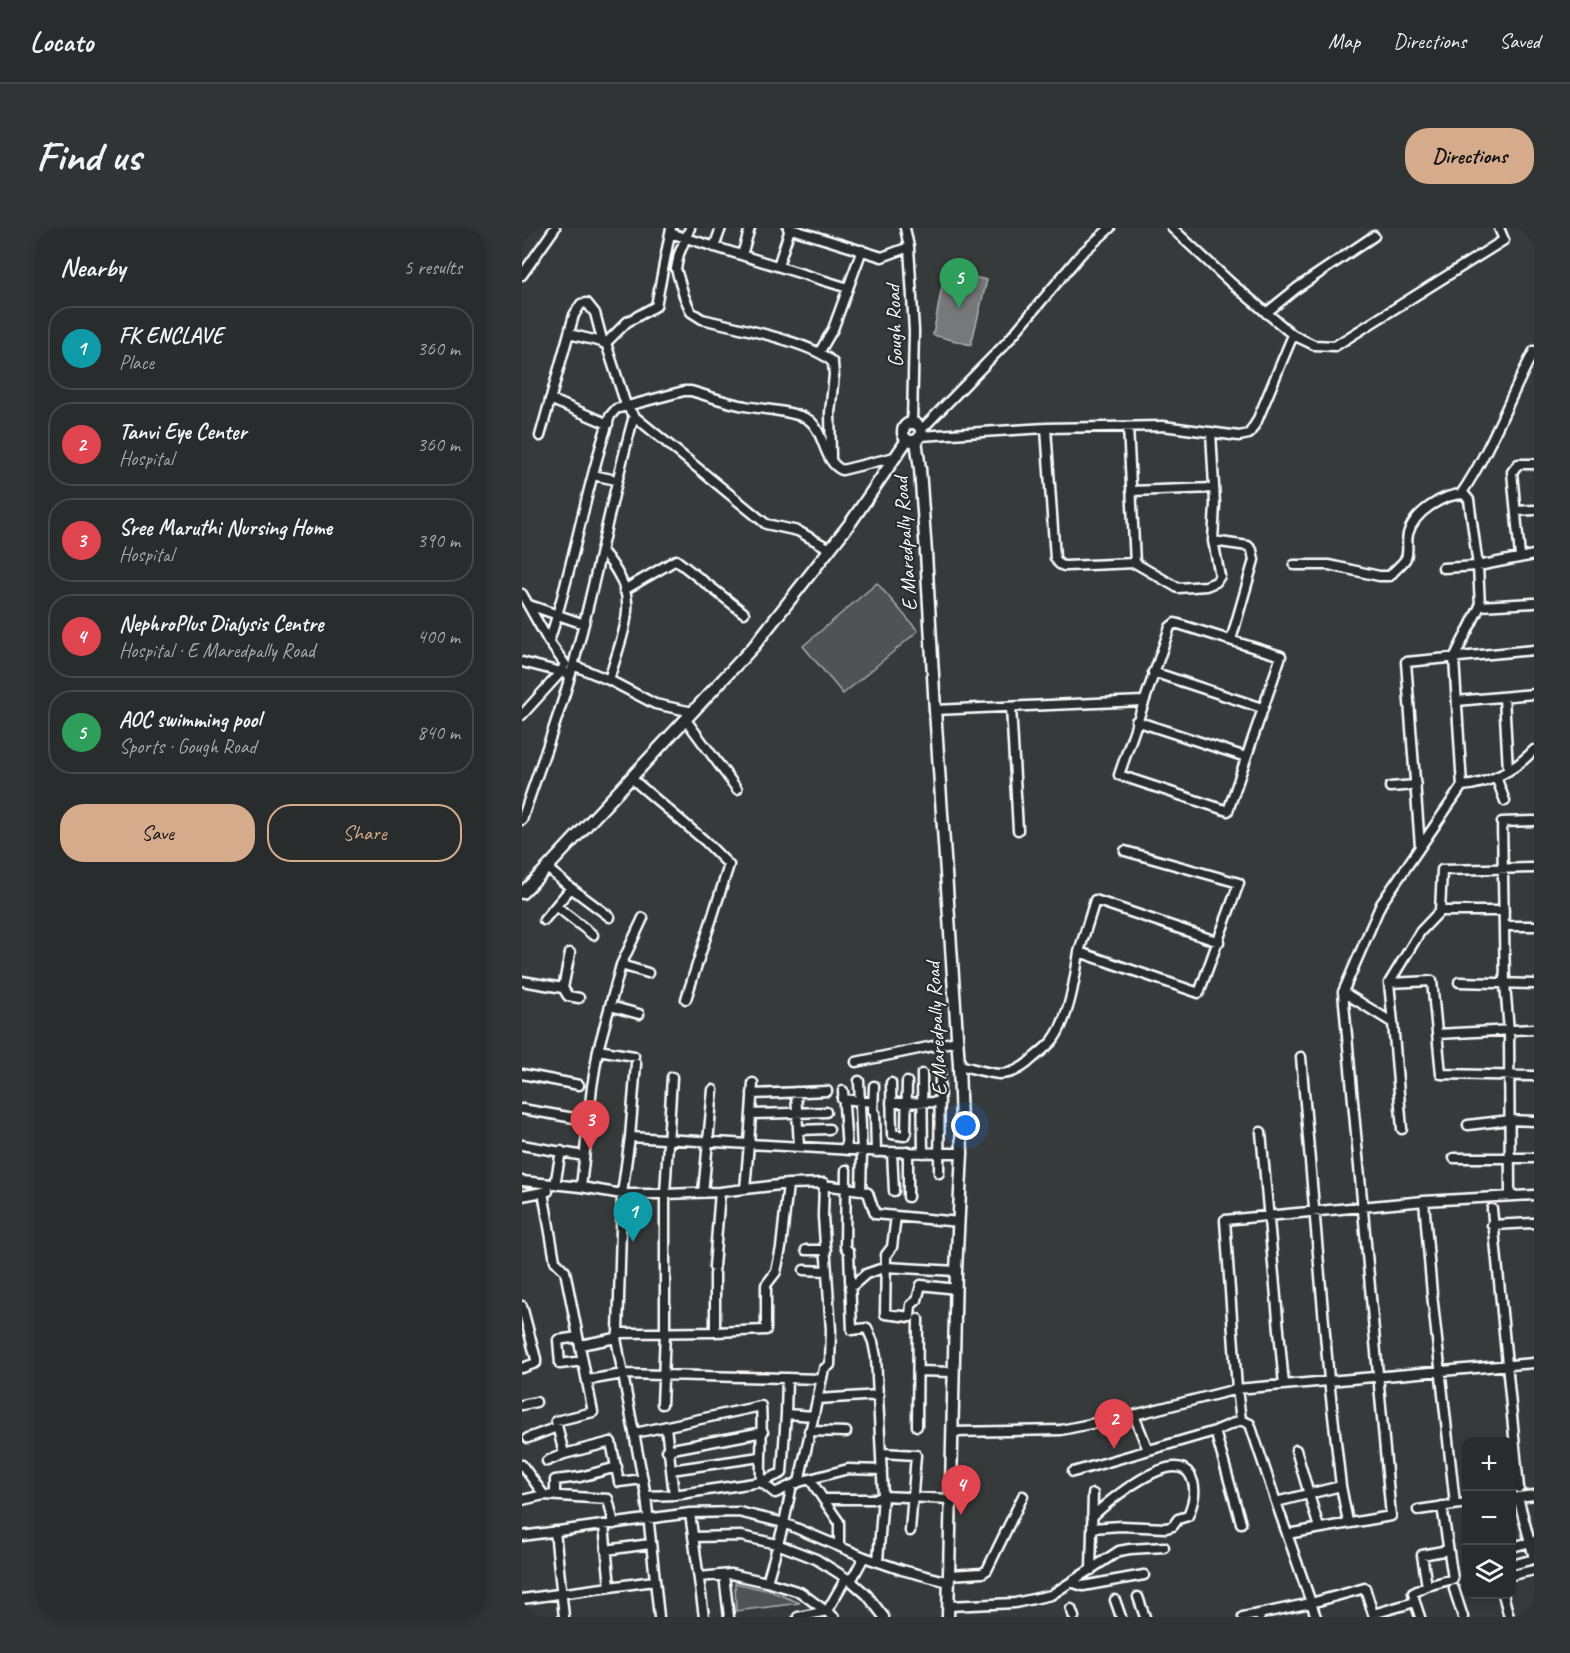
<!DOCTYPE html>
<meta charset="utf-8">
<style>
body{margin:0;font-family:Caveat,sans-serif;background:#313434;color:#f1f3f6}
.controls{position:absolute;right:18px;bottom:18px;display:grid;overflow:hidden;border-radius:12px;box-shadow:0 3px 9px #0003}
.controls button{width:54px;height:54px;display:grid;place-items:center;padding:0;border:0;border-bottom:2px solid #454848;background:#292c2c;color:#f1f3f6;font:30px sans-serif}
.you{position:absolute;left:444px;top:898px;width:21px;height:21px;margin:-15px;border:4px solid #fff;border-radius:50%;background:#1a73e8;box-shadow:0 0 0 9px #1a73e833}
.badge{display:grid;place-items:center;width:39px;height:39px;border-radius:50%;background:#d6ab8b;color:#fff;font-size:20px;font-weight:700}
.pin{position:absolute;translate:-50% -50px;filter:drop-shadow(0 2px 3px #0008)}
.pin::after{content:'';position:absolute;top:32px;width:21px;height:18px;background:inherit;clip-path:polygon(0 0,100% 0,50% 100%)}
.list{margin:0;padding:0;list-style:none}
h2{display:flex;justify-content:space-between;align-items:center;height:78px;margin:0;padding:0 24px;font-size:26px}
h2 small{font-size:20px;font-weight:400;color:#a5a7a9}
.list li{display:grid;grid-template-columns:39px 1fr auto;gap:18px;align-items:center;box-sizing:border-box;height:84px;margin:0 12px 12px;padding:0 12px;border:2px solid #454848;border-radius:24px}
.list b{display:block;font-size:22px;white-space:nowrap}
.list p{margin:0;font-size:20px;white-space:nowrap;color:#a5a7a9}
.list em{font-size:20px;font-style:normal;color:#a5a7a9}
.actions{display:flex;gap:12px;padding:18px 24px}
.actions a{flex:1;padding:14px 0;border:2px solid #d6ab8b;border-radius:24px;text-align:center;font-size:21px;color:#d6ab8b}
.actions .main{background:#d6ab8b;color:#111}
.icon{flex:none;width:33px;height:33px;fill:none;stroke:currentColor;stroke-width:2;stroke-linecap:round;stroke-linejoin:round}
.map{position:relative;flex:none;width:1012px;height:1389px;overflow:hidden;border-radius:24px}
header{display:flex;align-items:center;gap:36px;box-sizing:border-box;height:84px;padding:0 30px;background:#292c2c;border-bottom:2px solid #454848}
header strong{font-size:28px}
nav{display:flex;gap:33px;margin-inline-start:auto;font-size:21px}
.intro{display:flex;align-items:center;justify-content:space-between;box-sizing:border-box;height:144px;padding:0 36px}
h1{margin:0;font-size:42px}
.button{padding:15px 27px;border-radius:24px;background:#d6ab8b;color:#111;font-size:21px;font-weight:700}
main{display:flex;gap:36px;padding:0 36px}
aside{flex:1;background:#292c2c;border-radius:24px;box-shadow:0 3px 9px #0003}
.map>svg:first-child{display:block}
</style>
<header>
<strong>Locato</strong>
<nav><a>Map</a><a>Directions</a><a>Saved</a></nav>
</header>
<div class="intro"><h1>Find us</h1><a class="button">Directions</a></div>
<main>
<aside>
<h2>Nearby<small>5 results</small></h2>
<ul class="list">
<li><span class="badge" style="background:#0f9aa8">1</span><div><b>FK ENCLAVE</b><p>Place</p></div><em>360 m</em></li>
<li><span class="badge" style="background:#e0444e">2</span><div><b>Tanvi Eye Center</b><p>Hospital</p></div><em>360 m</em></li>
<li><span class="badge" style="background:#e0444e">3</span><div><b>Sree Maruthi Nursing Home</b><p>Hospital</p></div><em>390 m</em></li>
<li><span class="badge" style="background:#e0444e">4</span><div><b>NephroPlus Dialysis Centre</b><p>Hospital · E Maredpally Road</p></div><em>400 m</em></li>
<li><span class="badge" style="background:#2e9e5b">5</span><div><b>AOC swimming pool</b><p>Sports · Gough Road</p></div><em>840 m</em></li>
</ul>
<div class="actions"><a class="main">Save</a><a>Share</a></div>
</aside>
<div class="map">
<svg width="1012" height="1389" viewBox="0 0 1012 1389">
<rect width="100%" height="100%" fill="#373a3b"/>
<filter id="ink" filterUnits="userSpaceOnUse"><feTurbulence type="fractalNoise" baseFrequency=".0167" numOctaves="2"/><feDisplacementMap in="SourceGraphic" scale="12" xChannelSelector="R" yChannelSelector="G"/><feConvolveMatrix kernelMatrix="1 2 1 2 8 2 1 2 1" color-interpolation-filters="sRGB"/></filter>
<g filter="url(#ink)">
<path fill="#505354" stroke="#a8a9aa" stroke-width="1.5" d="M355,355L396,403L321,466L281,418Z
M213,1355L248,1363L278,1375L214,1383Z"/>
<path fill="#767879" stroke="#adaeaf" stroke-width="1.5" d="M423,42L465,52L449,117L411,107Z"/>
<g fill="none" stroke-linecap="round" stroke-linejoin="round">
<defs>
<path id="minor" d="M168,0L157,26L154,41L162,68L169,84L180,91C208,98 295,115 311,135L312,147L308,185L309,229
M266,0L360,29L387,19
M383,0L387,19L392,103L390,195
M148,5L326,60
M192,19L199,0
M220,27L228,0
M256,38L268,1
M0,47L33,0
M744,85L775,60L852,8
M47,106L84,115
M771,107L792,117L813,118L982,12L977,0
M297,125L311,101L340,22
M28,171L86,196
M112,188L244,296L276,303L308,321
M606,199L613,335L656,360L684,358L694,354L698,348L691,313L693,276L689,204
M524,200L533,330C536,335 538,338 544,338L613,335
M399,202L485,114L559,26L588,0
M18,208L52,87L59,76L65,75L73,85L81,115
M398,208L524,200L641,198L717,208L727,206L735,193L771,107L708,54L650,0
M71,247L94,252
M609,263L692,260
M939,266C969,222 987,170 1012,123
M995,283L1012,282
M691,313L726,318L730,322L732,332L709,412
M998,329L990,244L996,236H1012
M772,337H807L857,348H868C872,342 881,336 884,330C887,323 884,314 886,306C892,284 921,266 942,266L947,272L956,338L958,378L932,430L940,558L859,676L821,764
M921,340L956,338L1012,327
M102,362L154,332L222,385
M0,366L27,414L43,436L39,444L49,446
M7,377L62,396
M958,378L1012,375
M653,395L759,428L706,583L597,547L648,399Z
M27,414C51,340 63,262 88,188L94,181L162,163H169C187,168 205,175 223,178C238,181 274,183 287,192C303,204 301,234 320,242L373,229
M0,434L39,444L0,487
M51,437L87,452C93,430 107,396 105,374C104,355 91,336 80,323
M631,444L740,480
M87,452L133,476L171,484
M982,469L986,542
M935,473L1012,466
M489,479L496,602
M413,482L621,473
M164,492L215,561
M614,493L724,529
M974,549L983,573
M109,550L183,613L207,637L164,771
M940,558C967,556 993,542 1012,522
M868,559L894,557
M0,592C16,543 35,495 49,445C73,360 88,273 112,188L104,177L84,115L105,94L134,78L149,0
M898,618L884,434L1012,422
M25,640L49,660L88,689
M34,678L71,707
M918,683H982
M22,692L49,660
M982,698H1012
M557,724L573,672L697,714
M99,737L126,745
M0,753L41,760L46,768L57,770
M937,754L1012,756
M867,755L898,704L918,683L920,642L1012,640
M41,760L48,725
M88,778L117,786
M871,795L880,901
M915,806L1012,801
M76,822L112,828
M779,829L807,1152L819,1258L826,1294
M334,834L435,813
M114,836L108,909L227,916L223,961
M437,837C450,840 464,845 477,846C491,846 501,840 510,831C517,825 525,819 531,812C547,791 553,750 557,724L677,765L717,655L603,623
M0,846L57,857
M400,846L401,925
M337,853L340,923L339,962
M231,855L227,916L364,924L440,925
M369,855L370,906L382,908L384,905L385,854
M352,858L351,883L353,885L354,924
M321,863L325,922
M274,864L277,919
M230,866L305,863
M320,871L351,874
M369,875L418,874
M0,881L58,891
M229,886L304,884
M946,897L988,892L1012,893
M276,902L307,901
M739,904L762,1157
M0,917L62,928
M370,924L372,963
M386,924V969
M932,930H1012
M324,942L323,1019L327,1024L330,1102L345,1100L351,1114L354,1129L361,1268L429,1271
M417,945L418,843
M0,953L59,959L70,859L76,822L99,737L121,690
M33,957L39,923
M301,957L339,962L346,965L353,986L437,994
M59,959L100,966H143L198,964L266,956L302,955L301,988L309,1102L308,1137L302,1141L277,1254
M21,964L33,1033L43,1043L71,1184L34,1193L42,1226L25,1233
M181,965L191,862
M988,967L987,803L983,756L980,594L1012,593
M0,968L26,963
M902,973L910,1066L933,1276
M970,981L997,1260
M374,988L370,1019L364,1027L363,1086L388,1089L389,1077L395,1072L399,1057L434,1061
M970,997L1012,995
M284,1022H304
M192,1039L198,964
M282,1042L305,1043
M193,1046V1104L244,1102V1057L254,1044L259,1020L266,956
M328,1060L344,1046L364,1039L434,1043
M0,1078L14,1131V1135L0,1140
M96,1105L193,1104
M56,1109L36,1112L38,1136L61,1133
M94,1110L96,1105L100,966L108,909
M58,1117L94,1110L124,1268L137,1389
M396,1143L432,1144
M66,1152L101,1146L300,1151
M296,1171L357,1167
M140,1176L143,1105V966L150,849
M0,1177L14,1174
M264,1186L292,1188
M612,1187L626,1222
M395,1198L396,1091
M144,1199L152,1267
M287,1203L324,1204
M693,1203L719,1295
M430,1204L539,1202L612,1187L715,1161L1012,1135
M113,1205L239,1178C241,1204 238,1229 239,1254L253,1265L277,1254L288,1251L301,1271
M6,1210L35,1199
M145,1222L241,1204
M774,1222L797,1300
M360,1225L394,1227L388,1303
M42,1226L89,1214L97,1254L121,1251
M0,1237L22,1267L86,1271L92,1296
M149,1242L238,1229
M551,1244L693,1203L719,1192
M288,1251L326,1241L360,1242
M819,1258L754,1274L728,1196L719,1192L715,1161L703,992L902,973L1012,967
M33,1267V1252L58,1249L95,1239
M124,1268L152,1267L239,1254L260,1245L264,1186L265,1150
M996,1269L1012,1330
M990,1270L1012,1267
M0,1272L22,1267
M754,1274L794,1389
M896,1282L945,1275
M168,1285L182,1389
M82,1297L88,1359
M570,1300L599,1298L644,1300L651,1298L656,1291L666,1288C671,1275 676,1261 668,1247C651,1219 585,1274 570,1289
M33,1303L42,1389
M765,1306L869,1288L821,764L871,795L867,755L910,753L919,846L1012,848
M0,1308L168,1285L217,1284L262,1295L342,1329
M171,1309L219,1308L255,1316L294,1331L329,1353
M317,1318V1294L301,1271H355L361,1268L356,1333
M990,1319L1012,1313
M84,1322L128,1316
M990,1337L1012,1331
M569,1342L571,1266
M202,1347L207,1389
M427,1347L460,1345L465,1342L501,1268
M990,1347L1012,1342
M177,1349L209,1346L245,1354L278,1364L312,1389
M245,1354L262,1295L270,1257
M549,1354L561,1358L622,1347
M905,1358L900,1327L926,1322
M932,1361L941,1389
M981,1366L987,1389
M616,1369L623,1389
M0,1371L132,1353
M593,1372L599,1389
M893,1374L891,1365L905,1358L931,1351L920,1278
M426,1378L493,1375L529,1367L597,1323L608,1321L642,1319
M549,1381L552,1389
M851,1386L893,1374L898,1389
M276,1389L305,1383L324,1350
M362,1389L345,1367L329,1353L342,1329L380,1342L427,1354
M721,1389L737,1386
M738,1389L737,1386L789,1375L843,1360L852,1389"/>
<path id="major" d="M381 204a9 9 0 1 1 18 0a9 9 0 1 1-18 0Z
M394,212L398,241L404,325L413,482L437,837L440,925L434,1043L426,1389
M0,665L25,640L232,418L329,294L385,212"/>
</defs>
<use href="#minor" stroke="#fff" stroke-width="13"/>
<use href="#major" stroke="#fff" stroke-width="15"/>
<use href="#minor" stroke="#2a2d2e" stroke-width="8"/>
<use href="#major" stroke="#2a2d2e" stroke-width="10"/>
</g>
</g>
<g text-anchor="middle" stroke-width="4.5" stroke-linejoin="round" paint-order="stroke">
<g font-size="21" fill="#fff" stroke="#2a2d2e">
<text transform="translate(372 98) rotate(-92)" y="7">Gough Road</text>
<text transform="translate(383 316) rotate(-94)" y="7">E Maredpally Road</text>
<text transform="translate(414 801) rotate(-93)" y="7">E Maredpally Road</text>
</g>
</g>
</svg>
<div class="controls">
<button>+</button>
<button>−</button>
<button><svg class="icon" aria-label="layers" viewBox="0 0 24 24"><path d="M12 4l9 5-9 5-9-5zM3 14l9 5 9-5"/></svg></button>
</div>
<div class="you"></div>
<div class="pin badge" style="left:111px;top:1014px;background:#0f9aa8">1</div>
<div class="pin badge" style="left:592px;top:1221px;background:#e0444e">2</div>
<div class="pin badge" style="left:68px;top:922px;background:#e0444e">3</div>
<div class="pin badge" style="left:439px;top:1287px;background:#e0444e">4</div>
<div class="pin badge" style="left:437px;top:80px;background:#2e9e5b">5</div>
</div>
</main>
